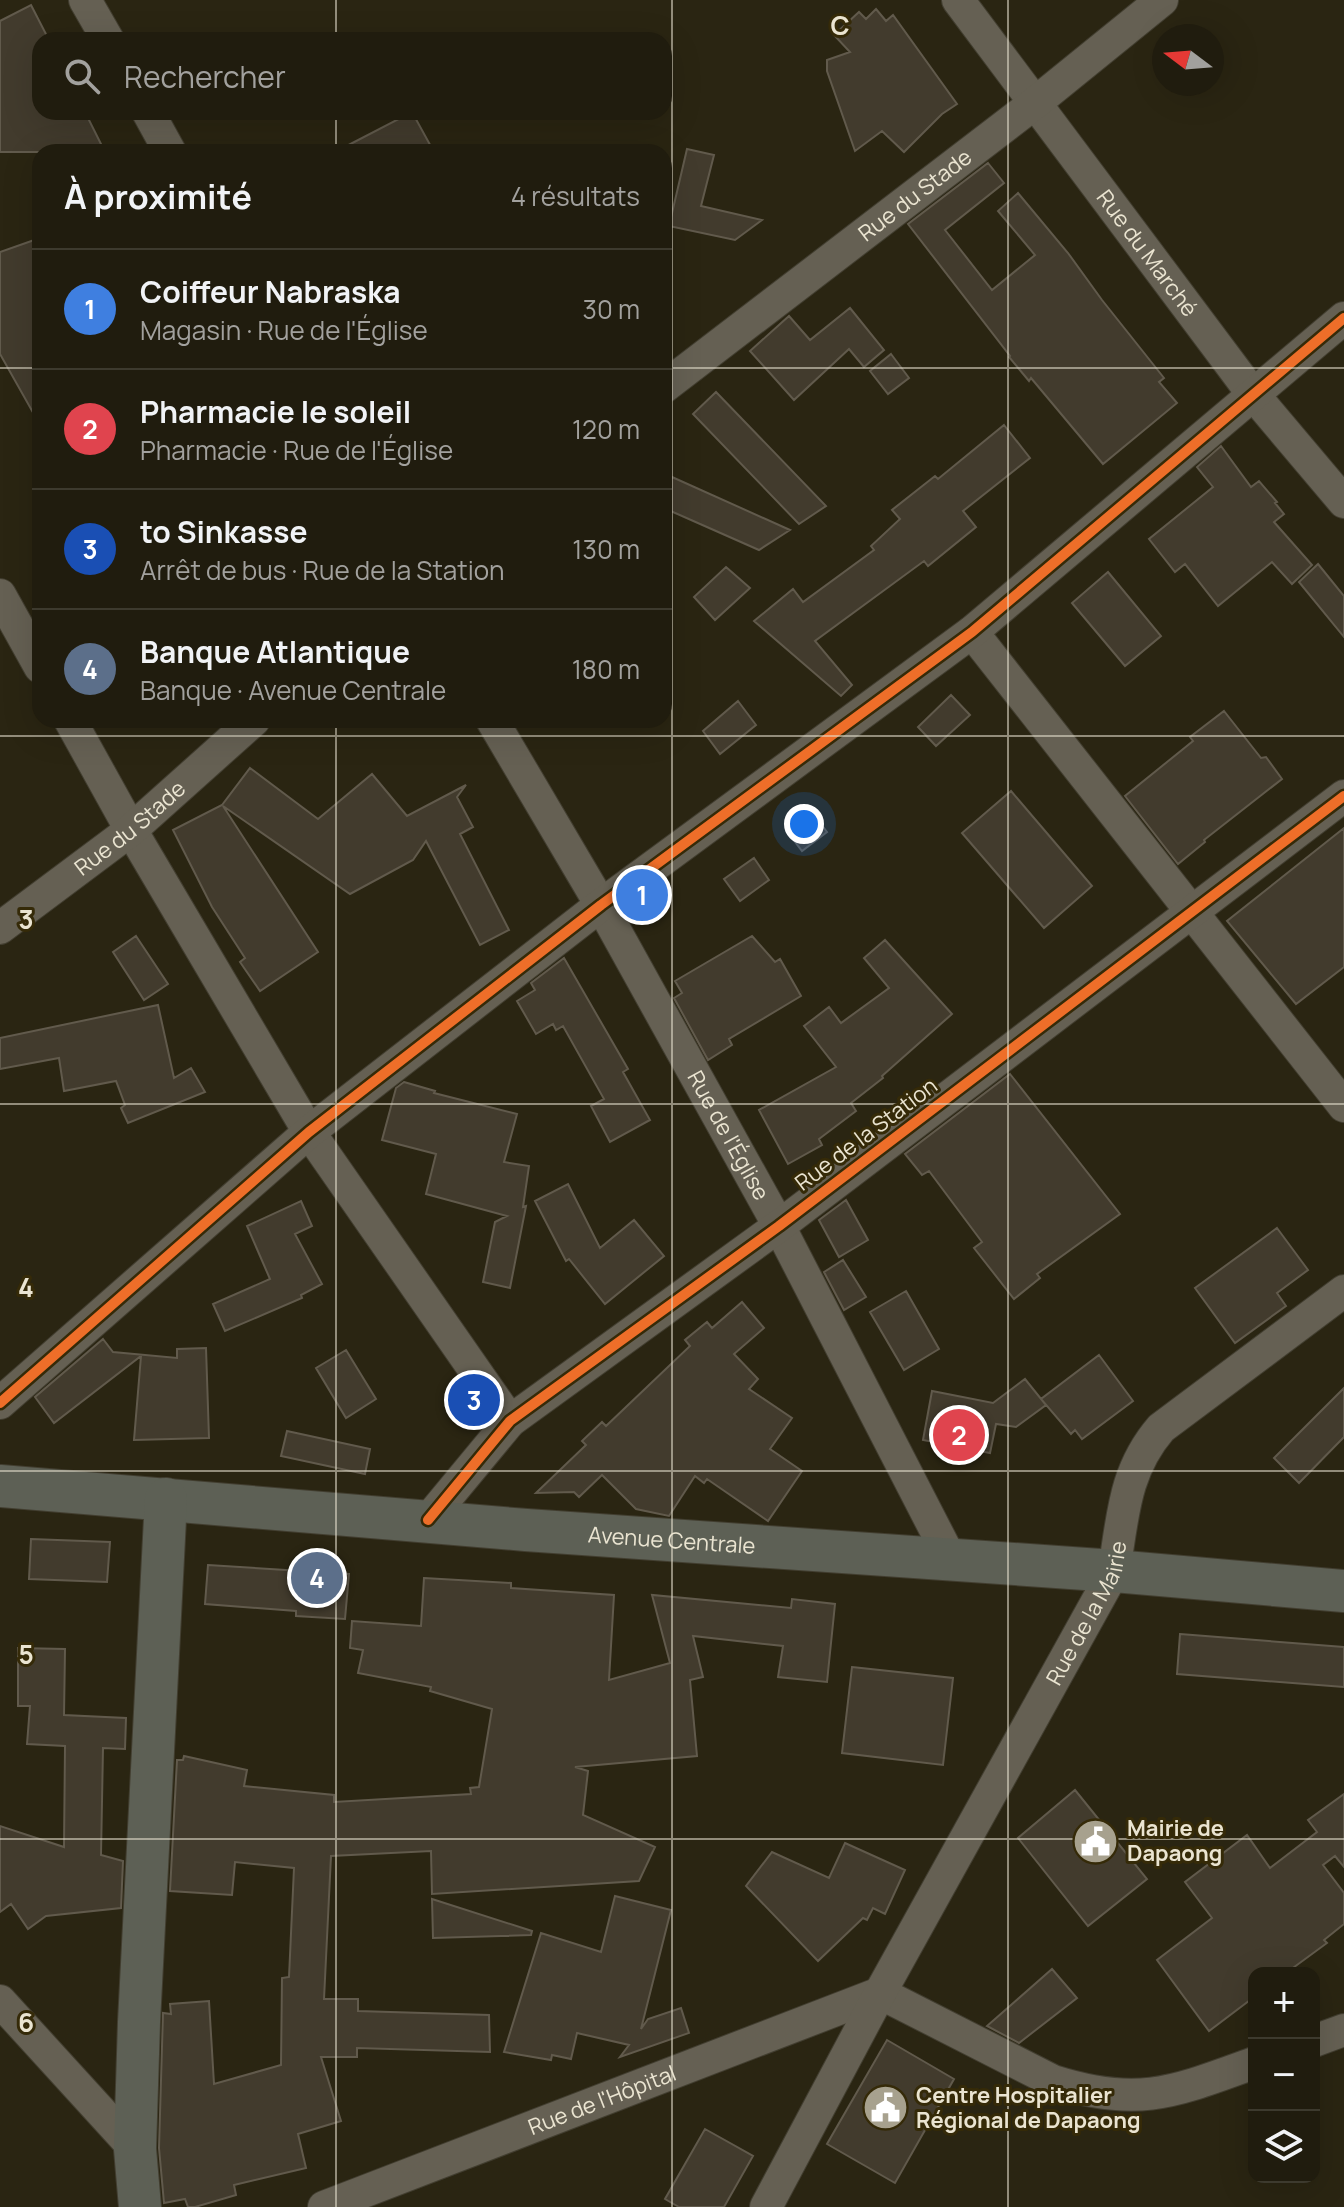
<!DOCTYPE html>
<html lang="fr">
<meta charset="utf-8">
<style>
body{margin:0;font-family:Manrope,sans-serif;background:#2d291c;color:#f1f3f6}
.controls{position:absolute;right:24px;bottom:24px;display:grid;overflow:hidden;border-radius:16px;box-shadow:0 8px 32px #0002}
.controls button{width:72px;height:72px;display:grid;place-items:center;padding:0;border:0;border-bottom:2px solid #3d3a2e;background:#201c0e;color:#f1f3f6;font:40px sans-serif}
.compass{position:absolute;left:1152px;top:24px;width:72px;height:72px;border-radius:50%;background:#201c0e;box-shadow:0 8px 32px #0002;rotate:286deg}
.you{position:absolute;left:804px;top:824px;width:28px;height:28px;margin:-20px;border:6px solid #fff;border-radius:50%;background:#1a73e8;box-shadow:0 0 0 12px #1a73e833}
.badge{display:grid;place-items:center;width:52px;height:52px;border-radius:50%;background:#8c9099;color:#fff;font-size:26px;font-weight:700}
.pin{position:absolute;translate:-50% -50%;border:4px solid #fff;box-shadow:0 2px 8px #0006}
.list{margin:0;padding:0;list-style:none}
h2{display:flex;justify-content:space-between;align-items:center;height:104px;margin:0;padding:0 32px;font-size:34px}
h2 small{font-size:26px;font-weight:400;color:#a2a19e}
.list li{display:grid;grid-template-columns:52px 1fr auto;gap:24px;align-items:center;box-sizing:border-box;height:120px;padding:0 32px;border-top:2px solid #3d3a2e}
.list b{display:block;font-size:30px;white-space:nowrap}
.list p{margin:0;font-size:26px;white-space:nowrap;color:#a2a19e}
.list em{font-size:26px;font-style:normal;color:#a2a19e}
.icon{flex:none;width:44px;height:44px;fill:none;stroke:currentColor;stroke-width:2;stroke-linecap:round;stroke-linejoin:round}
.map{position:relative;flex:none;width:1344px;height:2207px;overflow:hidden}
.search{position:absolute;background:#201c0e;box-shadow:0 8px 32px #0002;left:32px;top:32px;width:640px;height:88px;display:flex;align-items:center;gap:20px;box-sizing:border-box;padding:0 28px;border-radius:24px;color:#a2a19e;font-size:30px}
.panel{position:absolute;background:#201c0e;box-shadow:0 8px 32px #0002;left:32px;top:144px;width:640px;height:584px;border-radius:24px}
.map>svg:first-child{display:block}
</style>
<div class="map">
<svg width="1344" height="2207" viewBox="0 0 1344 2207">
<rect width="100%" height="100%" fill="#2a2512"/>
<path fill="#423b2d" stroke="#615a4c" stroke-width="2" d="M31,5L49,40H40V112H85L105,152H0V21Z
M876,9L886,21L893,15L957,104L942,114L904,152L882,131L855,151L827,71V60L850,52L834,35L859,12L866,19Z
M412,112L434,152H335Z
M687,149L714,155L701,206L762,220L735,240L669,226Z
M988,163L1004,183L945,230L992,290L1035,255L998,211L1018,193L1068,253L1102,300L1164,378L1159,382L1177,403L1103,464L1031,378L1029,381L1009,357L1010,356L908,224Z
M40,238V425L0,354V252Z
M850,308L884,350L864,367L849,349L794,400L750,351L789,316L810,340Z
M891,354L909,378L888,394L870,371Z
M716,392L826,506L799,524L693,414Z
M1004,425L1030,458L963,511L976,527L928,566L924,561L815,641L852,685L841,696L754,621L793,589L803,602L874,550L871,546L900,519L892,510L935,476L938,479Z
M1221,446L1251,487L1259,481L1277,502L1275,503L1284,514L1274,522L1312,565L1292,584L1272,562L1218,606L1185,564L1175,572L1149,539L1213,487L1197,467Z
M672,477L790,530L759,550L664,508V495Z
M1318,564L1344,596V637L1299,582Z
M726,567L750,588L715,620L694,597Z
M1108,572L1161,636L1125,666L1072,603Z
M951,695L970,715L936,746L918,727Z
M738,701L756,725L720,754L703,731Z
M1224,711L1261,758L1266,757L1282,779L1204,840L1205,842L1178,864L1125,796L1193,741L1190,737Z
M250,768L318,819L372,774L407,816L466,785L457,797L473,827L460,834L509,930L480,945L426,841L413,860L350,894L223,806L318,952L260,991L240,962L245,958L212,907L173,830L222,805Z
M1011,791L1092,886L1044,928L962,833Z
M811,811L827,832L802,851L786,830Z
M1344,828V967L1296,1004L1227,921Z
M754,858L769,880L740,901L724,879Z
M136,936L168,984L144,1000L113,952Z
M752,936L775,962L780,959L801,996L729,1039L732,1045L708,1060L674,998L682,993L675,981Z
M885,940L952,1014L882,1076L883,1078L851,1103L856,1111L819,1139L822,1145L788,1164L759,1110L836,1067L804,1026L829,1007L841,1023L889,988L864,958Z
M564,958L628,1069L623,1072L650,1120L610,1142L591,1106L604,1099L563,1026L556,1030L553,1024L536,1034L517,1001L535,990L531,983Z
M158,1005L174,1078L191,1068L205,1092L128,1123L121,1108L125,1105L116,1081L64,1091L59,1058L0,1069V1038Z
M1010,1074L1120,1214L1037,1274L1040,1278L1014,1299L974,1248L982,1242L929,1171L922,1175L905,1154Z
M404,1082L435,1091L434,1093L517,1114L504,1162L529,1166L523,1207L526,1206L510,1288L483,1282L495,1222L507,1216L426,1194L436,1154L382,1140L396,1088Z
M568,1184L600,1248L634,1220L664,1256L605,1304L569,1259L566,1261L535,1201Z
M846,1200L868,1240L839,1257L819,1220Z
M301,1201L312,1226L295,1234L322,1284L301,1295L302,1298L225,1331L213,1304L270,1279L247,1226Z
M1277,1228L1308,1270L1277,1293L1286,1306L1235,1343L1195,1288Z
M843,1260L866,1297L844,1310L824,1272Z
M906,1291L939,1349L904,1370L870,1312Z
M742,1302L764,1328L734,1354L758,1379L749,1389L792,1418L770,1449L802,1471L768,1521L707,1479L704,1483L695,1476L669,1516L636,1509L602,1475L579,1497L574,1492L536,1493L586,1445L582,1441L602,1422L606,1426L690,1346L685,1340L707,1322L712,1328Z
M103,1339L113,1352L177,1358V1349L206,1348L209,1438L134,1440L141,1356L54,1423L35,1397Z
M346,1350L376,1399L346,1418L316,1368Z
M1099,1355L1133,1401L1082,1439L1075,1430L1071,1434L1041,1399Z
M1025,1379L1046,1405L1016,1427L996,1424L990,1453L923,1440L932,1391L993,1403Z
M1344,1388V1437L1299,1483L1274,1458Z
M287,1431L370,1449L365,1474L281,1456Z
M31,1539L110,1542L107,1582L29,1579Z
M208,1565L349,1574L345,1619L296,1616V1611L205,1604Z
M424,1578L511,1583V1588L614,1595L609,1680L670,1663L652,1595L791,1608L792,1599L835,1604L827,1682L778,1677L783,1646L693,1636L703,1677L690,1680L697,1756L575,1767L588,1771L583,1815L655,1847L639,1881L432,1894L431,1851L331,1856L324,1999H358V2011L489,2015L490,2052L357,2048V2057H321L341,2121L298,2134L306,2168L234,2185L236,2195L195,2207H188L185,2199L164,2203L159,2148L163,2013L171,2014L170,2004L209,2001L214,2084L281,2065L282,1978L289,1977L294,1868L235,1862L232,1895L170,1891L177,1760H183L184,1756L247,1770L244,1786L334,1795V1802L471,1794L470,1788L479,1787L492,1709L430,1691L431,1687L358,1673L363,1650L350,1648L352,1621L421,1626Z
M1180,1634L1344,1647V1687L1177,1674Z
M18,1648L65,1649L64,1715L126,1718L125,1749L103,1748L101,1855L123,1861L121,1908L46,1916L28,1929L11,1904L0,1912V1826L64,1847L65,1746L27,1744L30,1706H18Z
M852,1667L953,1678L943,1765L842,1753Z
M1075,1790L1147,1879L1088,1926L1018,1838Z
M1344,1794V1867L1335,1856L1323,1865L1344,1893V1924L1324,1940L1327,1943L1286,1973H1254V1997L1209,2031L1157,1960L1212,1918L1185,1882L1247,1835L1270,1868L1317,1832L1308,1820Z
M845,1843L905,1870L885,1914L873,1908L867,1920L863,1918L818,1961L746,1886L772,1852L829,1878Z
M615,1896L671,1910L641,2029L648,2019L681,2008L689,2033L620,2057L629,2045L577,2033L571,2059L552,2055L551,2060L504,2052L541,1933L601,1952Z
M432,1899L532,1931L531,1935L433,1938Z
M1052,1969L1077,1998L1019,2043L987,2026Z
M887,2040L954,2079L895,2183L827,2144Z
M705,2129L753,2156L724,2207H679L665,2199Z"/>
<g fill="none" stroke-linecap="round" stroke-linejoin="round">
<defs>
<g id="minor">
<path d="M85,0L108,40"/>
<path id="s1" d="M958,0L1252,393L1344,502"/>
<path d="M148,112L170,152"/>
<path id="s2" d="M664,387L1035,103L1162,0"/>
<path d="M0,595L40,667"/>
<path d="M972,632L1344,1106"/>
<path d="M70,720L131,830L309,1132L510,1421"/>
<path id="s3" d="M492,720L601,905L779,1226L951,1560"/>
<path id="s4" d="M0,928L131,830L254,720"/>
<path d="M0,1403L309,1132L601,905L972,632L1344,318"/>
<path d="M428,1520L510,1421L779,1226L1344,796"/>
<path d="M880,1993L1053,2081C1138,2108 1174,2092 1254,2063"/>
<path d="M0,2001L135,2149"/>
<path d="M1314,2041L1344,2030"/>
<path id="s5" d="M324,2207L880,1993"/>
<path id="s6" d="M766,2207L880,1993L1114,1571C1123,1516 1124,1471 1161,1428L1344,1291"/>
</g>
<g id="major">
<path id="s7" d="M0,1486L526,1530L1114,1571L1344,1591"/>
<path d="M140,2207L135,2149L139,2022L166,1499"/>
</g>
</defs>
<use href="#minor" stroke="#423e30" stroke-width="34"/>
<use href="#major" stroke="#423e30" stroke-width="44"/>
<use href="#minor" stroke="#656053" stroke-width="32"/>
<use href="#major" stroke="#5d6055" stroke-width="42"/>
<defs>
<path id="cycleway" d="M0,1403L309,1132L601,905L972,632L1344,318
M428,1520L510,1421L779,1226L1344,796"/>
</defs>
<use href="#cycleway" stroke="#352a08" stroke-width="15"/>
<use href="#cycleway" stroke="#ee6e29" stroke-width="10"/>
</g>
<path fill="none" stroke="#eae4d1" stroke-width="2" stroke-opacity="0.55" d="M336,0V40M672,0V2207M1008,0V2207M336,112V152M0,368H40M664,368H1344M336,720V2207M0,736H1344M0,1104H1344M0,1471H1344M0,1839H1344"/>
<defs>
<symbol id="civic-disc" viewBox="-11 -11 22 22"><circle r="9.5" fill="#a7a18e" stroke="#352a08"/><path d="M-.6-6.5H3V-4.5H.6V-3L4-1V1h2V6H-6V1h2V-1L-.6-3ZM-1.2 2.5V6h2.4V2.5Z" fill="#fff"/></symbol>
</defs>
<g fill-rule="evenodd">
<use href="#civic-disc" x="1070" y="1816" width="51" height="51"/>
<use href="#civic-disc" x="860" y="2082" width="51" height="51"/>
</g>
<g text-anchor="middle" stroke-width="6" stroke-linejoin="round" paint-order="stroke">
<g font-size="22" fill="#eae4d1" stroke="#352a08">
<text dy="8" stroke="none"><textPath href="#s2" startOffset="316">Rue du Stade</textPath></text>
<text dy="8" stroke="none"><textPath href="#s1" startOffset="316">Rue du Marché</textPath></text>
<text dy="8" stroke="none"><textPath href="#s4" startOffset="164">Rue du Stade</textPath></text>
<text transform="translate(866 1134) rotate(-37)" y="8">Rue de la Station</text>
<text dy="8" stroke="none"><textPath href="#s3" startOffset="478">Rue de l'Église</textPath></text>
<text dy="8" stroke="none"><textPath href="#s7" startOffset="674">Avenue Centrale</textPath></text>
<text dy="8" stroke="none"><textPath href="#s6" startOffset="676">Rue de la Mairie</textPath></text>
<text dy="8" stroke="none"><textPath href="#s5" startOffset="298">Rue de l'Hôpital</textPath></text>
</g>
<g font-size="22" font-weight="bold" fill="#eae4d1" stroke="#352a08" text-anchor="start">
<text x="1127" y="1836">Mairie de<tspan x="1127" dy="25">Dapaong</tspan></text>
<text x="916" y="2103">Centre Hospitalier<tspan x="916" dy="25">Régional de Dapaong</tspan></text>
</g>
</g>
<g font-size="26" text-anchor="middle" font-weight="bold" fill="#eae4d1" stroke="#352a08" stroke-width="6" stroke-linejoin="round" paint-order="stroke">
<text x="840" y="35">C</text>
<text x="26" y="929">3</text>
<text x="26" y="1297">4</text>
<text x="26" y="1664">5</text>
<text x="26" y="2032">6</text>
</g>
</svg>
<div class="controls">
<button>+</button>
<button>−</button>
<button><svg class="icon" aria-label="layers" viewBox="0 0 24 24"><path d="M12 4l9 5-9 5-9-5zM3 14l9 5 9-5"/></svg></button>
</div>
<svg class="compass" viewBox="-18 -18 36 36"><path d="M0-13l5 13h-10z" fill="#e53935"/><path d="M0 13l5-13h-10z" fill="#a2a19e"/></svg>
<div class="you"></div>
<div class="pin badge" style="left:642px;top:895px;background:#3f7fe0">1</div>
<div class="pin badge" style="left:959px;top:1435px;background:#e0444e">2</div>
<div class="pin badge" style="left:474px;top:1400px;background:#1a4fb4">3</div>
<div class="pin badge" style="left:317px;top:1578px;background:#5c6f8a">4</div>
<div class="search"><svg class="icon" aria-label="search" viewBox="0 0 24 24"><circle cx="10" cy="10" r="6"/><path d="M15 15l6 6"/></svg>Rechercher</div>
<section class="panel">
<h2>À proximité<small>4 résultats</small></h2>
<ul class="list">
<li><span class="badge" style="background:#3f7fe0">1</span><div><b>Coiffeur Nabraska</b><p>Magasin · Rue de l'Église</p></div><em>30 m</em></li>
<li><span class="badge" style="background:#e0444e">2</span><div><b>Pharmacie le soleil</b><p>Pharmacie · Rue de l'Église</p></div><em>120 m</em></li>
<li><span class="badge" style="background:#1a4fb4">3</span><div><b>to Sinkasse</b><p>Arrêt de bus · Rue de la Station</p></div><em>130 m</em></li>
<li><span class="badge" style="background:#5c6f8a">4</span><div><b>Banque Atlantique</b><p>Banque · Avenue Centrale</p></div><em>180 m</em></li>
</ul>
</section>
</div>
